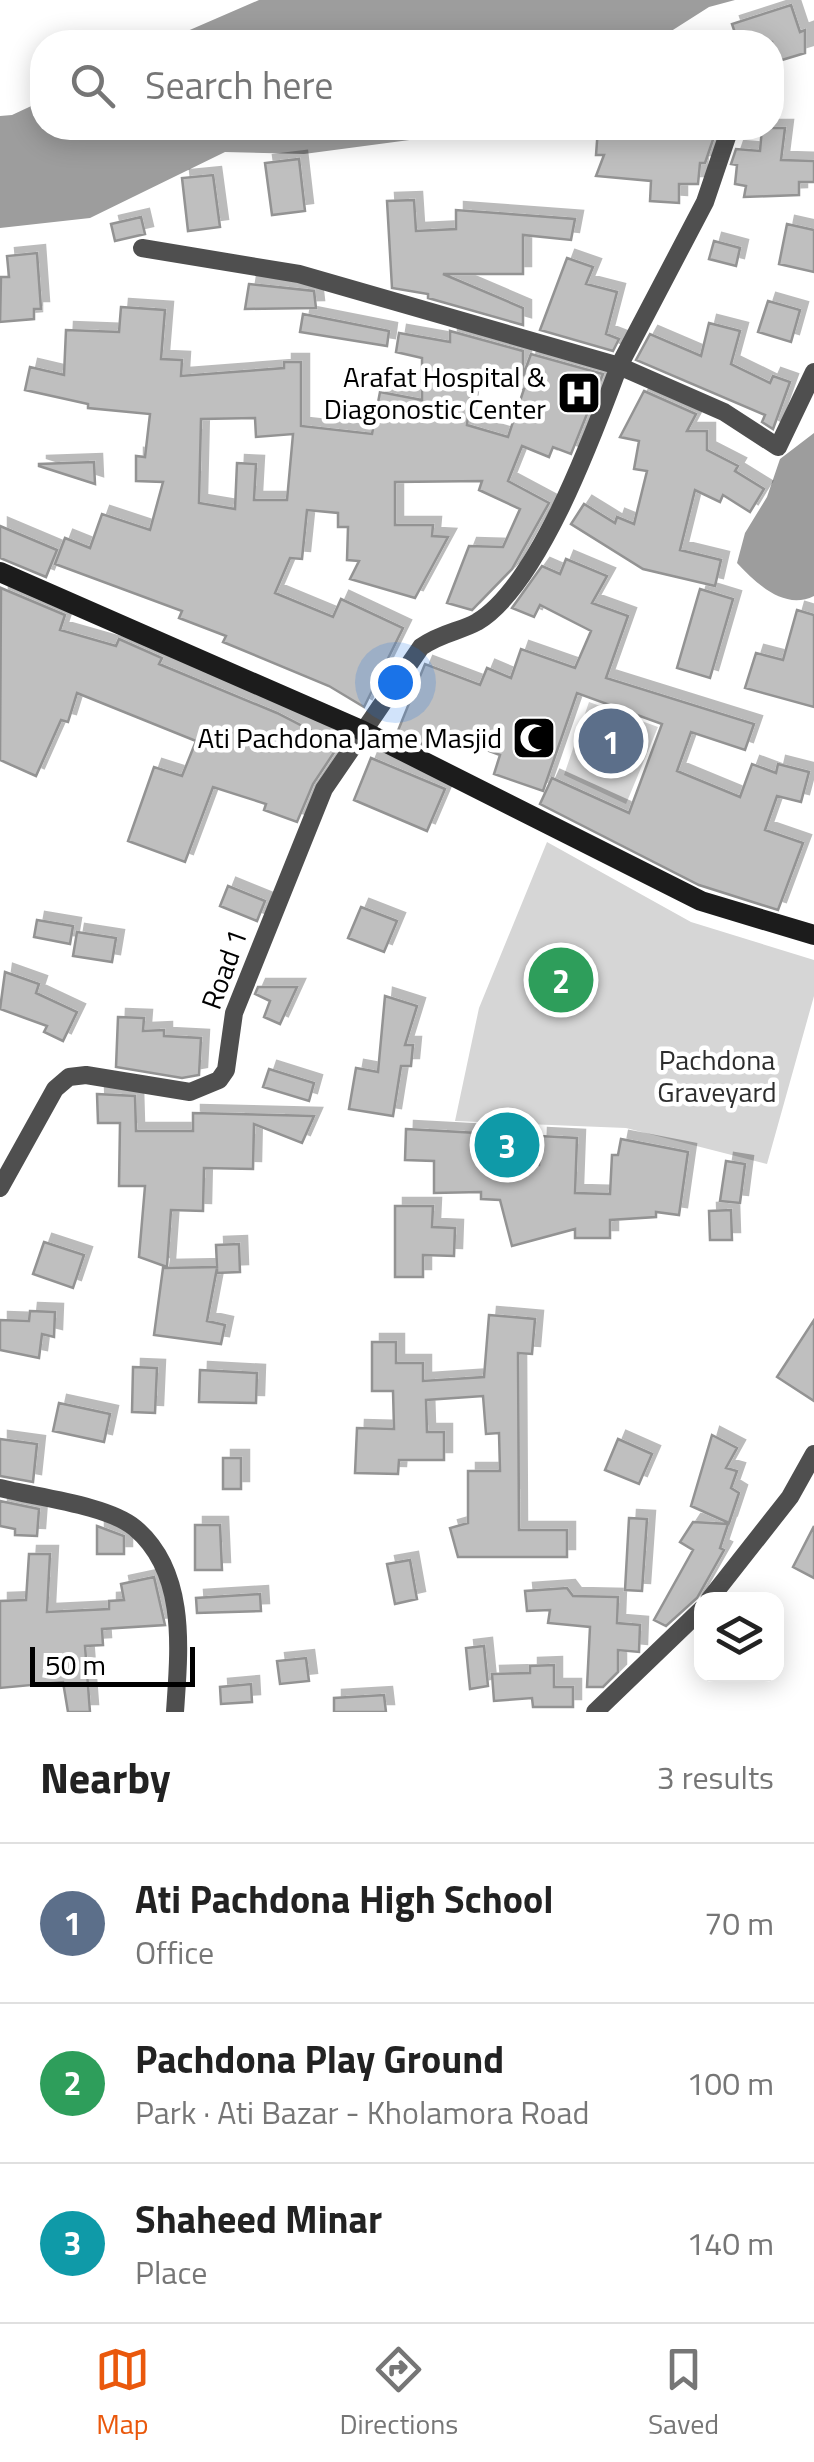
<!DOCTYPE html>
<meta charset="utf-8">
<style>
body{margin:0;font-family:"Titillium Web",sans-serif;background:#f2f2f2;color:#222}
.controls{position:absolute;right:30px;bottom:30px;display:grid;overflow:hidden;border-radius:20px;box-shadow:0 5px 25px #0003}
.controls button{width:90px;height:90px;display:grid;place-items:center;padding:0;border:0;border-bottom:2px solid #e0e0e0;background:#fff;color:#222;font:50px sans-serif}
.scale{position:absolute;left:30px;bottom:25px;width:165px;box-sizing:border-box;padding-left:10px;border:5px solid #000;border-top:0;font-size:28px;line-height:35px;white-space:nowrap;color:#000;-webkit-text-stroke:8px #fff;paint-order:stroke}
.you{position:absolute;left:395px;top:682px;width:35px;height:35px;margin:-25px;border:8px solid #fff;border-radius:50%;background:#1a73e8;box-shadow:0 0 0 15px #1a73e833}
.badge{display:grid;place-items:center;width:65px;height:65px;border-radius:50%;background:#ea580c;color:#fff;font-size:32px;font-weight:700}
.pin{position:absolute;translate:-50% -50%;border:5px solid #fff;box-shadow:0 2px 10px #0006}
.list{margin:0;padding:0;list-style:none}
h2{display:flex;justify-content:space-between;align-items:center;height:130px;margin:0;padding:0 40px;font-size:42px}
h2 small{font-size:32px;font-weight:400;color:#767676}
.list li{display:grid;grid-template-columns:65px 1fr auto;gap:30px;align-items:center;box-sizing:border-box;height:160px;padding:0 40px;border-top:2px solid #e0e0e0}
.list b{display:block;font-size:38px;white-space:nowrap}
.list p{margin:0;font-size:32px;white-space:nowrap;color:#767676}
.list em{font-size:32px;font-style:normal;color:#767676}
.icon{flex:none;width:55px;height:55px;fill:none;stroke:currentColor;stroke-width:2;stroke-linecap:round;stroke-linejoin:round}
.map{position:relative;flex:none;width:814px;height:1712px;overflow:hidden}
.search{position:absolute;background:#fff;box-shadow:0 5px 25px #0003;left:30px;right:30px;top:30px;height:110px;display:flex;align-items:center;gap:25px;box-sizing:border-box;padding:0 35px;border-radius:40px;color:#767676;font-size:38px}
.sheet{height:610px;background:#fff}
nav{display:flex;justify-content:space-around;align-items:center;box-sizing:border-box;height:140px;border-top:2px solid #e0e0e0;background:#fff;font-size:28px;color:#767676}
nav a{display:grid;justify-items:center;gap:5px}
nav .on{color:#ea580c}
.map>svg:first-child{display:block}
</style>
<div class="map">
<svg width="814" height="1712" viewBox="0 0 814 1712">
<defs>
<filter id="shadow"><feDropShadow dx="8" dy="-8" stdDeviation="0" flood-color="#0004"/></filter>
</defs>
<rect width="100%" height="100%" fill="#fff"/>
<path fill="#d6d6d6" d="M589,702L658,727L626,804L564,775Z
M547,842L691,922L814,960V996L767,1164L626,1128L455,1121L479,1008Z"/>
<path fill="#9d9d9d" d="M259,0H735L709,7L654,42H162Z
M42,101V128H500L304,154L225,152L90,218L0,228V116L12,115Z
M814,433V596C784,611 756,583 737,563L745,533L767,497L780,459Z"/>
<path fill="#bfbfbf" stroke="#939393" stroke-width="2.5" fill-rule="evenodd" filter="url(#shadow)" d="M791,5L800,32L805,30V53L772,63V42H738L732,24Z
M598,128H717L705,163H700L698,184H679V203L650,201L651,181L596,176L604,155H596Z
M762,128H785L781,160L814,161V182H799V195L744,197L746,186L735,184L737,165L731,164L736,149L760,151Z
M299,159L305,211L272,215L265,163Z
M213,175L220,227L188,231L182,178Z
M414,200L416,231L456,229V210L575,219L571,240L523,235V274H443L523,308V325L428,298V294L392,288L387,201Z
M141,217L145,234L115,241L111,224Z
M787,224L814,230V272L779,264Z
M714,241L740,248L736,266L709,259Z
M37,253L41,309H34V319L0,322L1,277H9L7,256Z
M567,258L593,267L586,284L617,292L606,334L619,339L613,351L540,330Z
M249,284L314,291L316,308L245,309Z
M768,301L800,310L791,342L758,332Z
M121,307L165,310L161,359L182,360L181,376L284,368V362H301V426L372,434L380,392L422,400V358L396,352L399,333L450,342V331L523,351V376L531,354L603,374L571,454L553,447L549,457L522,446L508,481L549,503L512,569L472,610L447,603L469,546L503,547L520,509L479,490L482,481L395,482V525H433L432,536L448,537L415,598L350,579L359,561L347,560L348,527H338V513L307,510L302,559L290,558L275,593L333,617L341,599L403,628L364,707L329,686L223,642L226,636L179,618L182,611L55,564L65,538L90,548L102,514L150,530L163,482L136,481V456L145,457L150,414L88,408V404L25,390L30,367L64,375L66,330L119,332ZM472,380L524,389L508,437L467,425ZM255,418L256,437L293,434L287,500H254L256,464L237,463L235,509L199,503L201,419Z
M303,314L389,331L387,346L300,332Z
M709,323L740,331L731,364L770,383L773,376L790,382L773,429L762,422L765,415L636,360L650,334L701,356Z
M644,391L696,414L687,431H707V450L738,466L735,471L764,489L750,512L723,495L720,502L695,490L680,550L721,560L715,586L643,569L571,524L584,504L615,523L617,517L634,524L647,471L634,469L639,441L620,437Z
M94,462L95,484L39,466V464Z
M0,526L57,550L46,577L0,558Z
M566,559L607,576L592,603L628,616L606,678L754,724L745,750L691,732L677,771L740,797L752,764L776,773L778,764L809,772L801,802L777,796L765,830L803,843L778,910L699,885L540,804L552,778L629,813L662,724L577,693L543,791L494,774L500,755L433,730L426,746L397,733L425,664L480,685L487,668L511,678L521,649L575,668L591,631L540,605L534,617L512,608L542,566L560,574Z
M1,588L65,615L60,630L116,646L119,639L162,658L159,664L277,713L339,745L313,784L297,822L264,810L266,804L213,787L185,862L128,841L154,767L182,776L196,741L77,693L68,722L61,720L36,776L0,760Z
M700,589L733,599L710,678L677,668Z
M797,610L814,615V707L745,688L756,653L783,660Z
M371,758L445,789L427,831L354,800Z
M228,886L265,901L257,921L220,906Z
M361,907L397,921L384,952L348,938Z
M37,920L73,926L70,944L34,937Z
M77,932L116,938L112,962L73,956Z
M5,972L39,984L36,993L77,1012L63,1041L44,1032L47,1026L0,1009Z
M258,987H297L280,1024L264,1017L270,1001L255,994Z
M385,996L417,1006L405,1045H413L411,1066H401L393,1116L349,1109L356,1068L378,1072Z
M118,1017L144,1018L143,1031L164,1030V1036L201,1038L199,1075L182,1078L116,1067Z
M269,1069L314,1083L309,1101L263,1087Z
M97,1094L135,1096L136,1131H193V1113L314,1116L302,1143L254,1124L253,1169L204,1168L203,1211L171,1210L167,1267L139,1257L145,1186H119L120,1123H98Z
M406,1129L478,1133L477,1162L539,1165L540,1136L577,1138L575,1193L610,1194L612,1155H618L621,1139L688,1152L679,1215L656,1212V1217L610,1220V1238H575V1229L512,1246L500,1200L481,1199V1192L434,1193V1161L405,1160Z
M726,1161L745,1164L740,1203L720,1201Z
M395,1206H433L432,1227L455,1228L454,1256L423,1255V1277H395Z
M731,1210L732,1240H710L709,1211Z
M44,1242L84,1255L73,1288L33,1274Z
M239,1244L240,1272L217,1273V1268L207,1321L225,1325L221,1344L154,1335L163,1268L217,1267L216,1245Z
M30,1311L55,1312L54,1337L42,1334L39,1358L0,1350V1320L29,1321Z
M489,1315L535,1319L532,1354L518,1353L519,1530H567V1557H458L450,1528L468,1523V1471H500L499,1433L486,1434L483,1396L426,1400L427,1432H444V1460H399L398,1474L355,1473L357,1428L394,1429L393,1391H372V1342H396V1363H423V1381L484,1377Z
M814,1320V1401L777,1377Z
M133,1367L157,1368L155,1413L132,1412Z
M200,1370L257,1373L256,1403L199,1402Z
M59,1403L110,1414L104,1442L53,1431Z
M712,1435L737,1448L726,1468L737,1471L731,1488L739,1493L729,1523L691,1506Z
M0,1439L37,1444L33,1482L0,1476Z
M618,1439L652,1454L639,1484L605,1470Z
M223,1458H241V1489H223Z
M0,1501L39,1509L37,1536L15,1535V1529L0,1526Z
M629,1518L647,1519L642,1591L625,1590Z
M693,1522L728,1524L720,1548L724,1550L697,1598L666,1626L654,1620L693,1550L680,1542Z
M195,1525H220L222,1570H195Z
M97,1526L124,1536V1554H97Z
M814,1526V1578L793,1567Z
M29,1554H50L47,1612L109,1609V1601L124,1600L121,1584L154,1577L165,1625L102,1629L103,1645L85,1646L90,1712H68L63,1682L0,1688V1601L26,1600Z
M410,1560L417,1599L395,1604L387,1564Z
M567,1588L573,1596L618,1597L617,1623L640,1625L639,1652L618,1650V1672L603,1687H587L590,1627L548,1623L550,1610L527,1611L525,1591Z
M260,1594L261,1611L197,1613L196,1598Z
M484,1646L488,1686L470,1689L466,1648Z
M306,1658L309,1681L280,1684L277,1661Z
M554,1665V1687H573V1707H533L532,1698L494,1701L492,1674L530,1673V1666Z
M251,1684L252,1702L221,1704L220,1687Z
M384,1695L386,1712H334V1698Z"/>
<g fill="none" stroke-linecap="round" stroke-linejoin="round">
<path stroke="#4f4f4f" stroke-width="18" d="M730,128L705,202L619,366L724,412L778,447L814,372
M0,1188L55,1089L69,1077L86,1075L190,1092L219,1080L226,1070L234,1013L324,789L421,647C443,632 459,632 477,622C539,585 594,433 619,366L299,274L142,248
M0,1488C35,1497 108,1505 135,1528C188,1573 179,1651 175,1712
M709,1600L790,1497L814,1454
M595,1712L702,1609"/>
<path stroke="#1c1c1c" stroke-width="20" d="M0,572L361,730L701,901L814,935"/>
</g>
<defs>
<symbol id="hospital-square" viewBox="-11 -11 22 22"><rect x="-9" y="-9" width="18" height="18" rx="4" fill="#000" stroke="#fff"/><path d="M-5-5h3v3.5h4V-5h3V5h-3V1.5h-4V5h-3Z" fill="#fff"/></symbol>
<symbol id="mosque-square" viewBox="-11 -11 22 22"><rect x="-9" y="-9" width="18" height="18" rx="4" fill="#000" stroke="#fff"/><path d="M3.5-4.9A6 6 0 1 0 3.5 4.9A5 5 0 1 1 3.5-4.9Z" fill="#fff"/></symbol>
</defs>
<g fill-rule="evenodd">
<use href="#hospital-square" x="554" y="368" width="50" height="50"/>
<use href="#mosque-square" x="509" y="713" width="50" height="50"/>
</g>
<g text-anchor="middle" stroke-width="9" stroke-linejoin="round" paint-order="stroke">
<g font-size="28" fill="#000" stroke="#fff" text-anchor="end">
<text x="546" y="387">Arafat Hospital &amp;<tspan x="546" dy="32">Diagonostic Center</tspan></text>
<text x="502" y="748">Ati Pachdona Jame Masjid</text>
</g>
<g font-size="28" fill="#000" stroke="#fff">
<text transform="translate(224 969) rotate(-70)" y="10">Road 1</text>
</g>
<g font-size="28" fill="#2d2d2d" stroke="#fff">
<text x="717" y="1070">Pachdona<tspan x="717" dy="32">Graveyard</tspan></text>
</g>
</g>
</svg>
<div class="controls">
<button><svg class="icon" aria-label="layers" viewBox="0 0 24 24"><path d="M12 4l9 5-9 5-9-5zM3 14l9 5 9-5"/></svg></button>
</div>
<div class="scale">50 m</div>
<div class="you"></div>
<div class="pin badge" style="left:611px;top:741px;background:#5c6f8a">1</div>
<div class="pin badge" style="left:561px;top:980px;background:#2e9e5b">2</div>
<div class="pin badge" style="left:507px;top:1145px;background:#0f9aa8">3</div>
<div class="search"><svg class="icon" aria-label="search" viewBox="0 0 24 24"><circle cx="10" cy="10" r="6"/><path d="M15 15l6 6"/></svg>Search here</div>
</div>
<section class="sheet">
<h2>Nearby<small>3 results</small></h2>
<ul class="list">
<li><span class="badge" style="background:#5c6f8a">1</span><div><b>Ati Pachdona High School</b><p>Office</p></div><em>70 m</em></li>
<li><span class="badge" style="background:#2e9e5b">2</span><div><b>Pachdona Play Ground</b><p>Park · Ati Bazar - Kholamora Road</p></div><em>100 m</em></li>
<li><span class="badge" style="background:#0f9aa8">3</span><div><b>Shaheed Minar</b><p>Place</p></div><em>140 m</em></li>
</ul>
</section>
<nav>
<a class="on"><svg class="icon" aria-label="map" viewBox="0 0 24 24"><path d="M3 6l6-2 6 2 6-2v14l-6 2-6-2-6 2zM9 4v14M15 6v14"/></svg>Map</a>
<a><svg class="icon" aria-label="directions" viewBox="0 0 24 24"><path d="M12 3l9 9-9 9-9-9zM9 14v-3h6M13 9l2 2-2 2"/></svg>Directions</a>
<a><svg class="icon" aria-label="saved" viewBox="0 0 24 24"><path d="M7 4h10v16l-5-4-5 4z"/></svg>Saved</a>
</nav>
